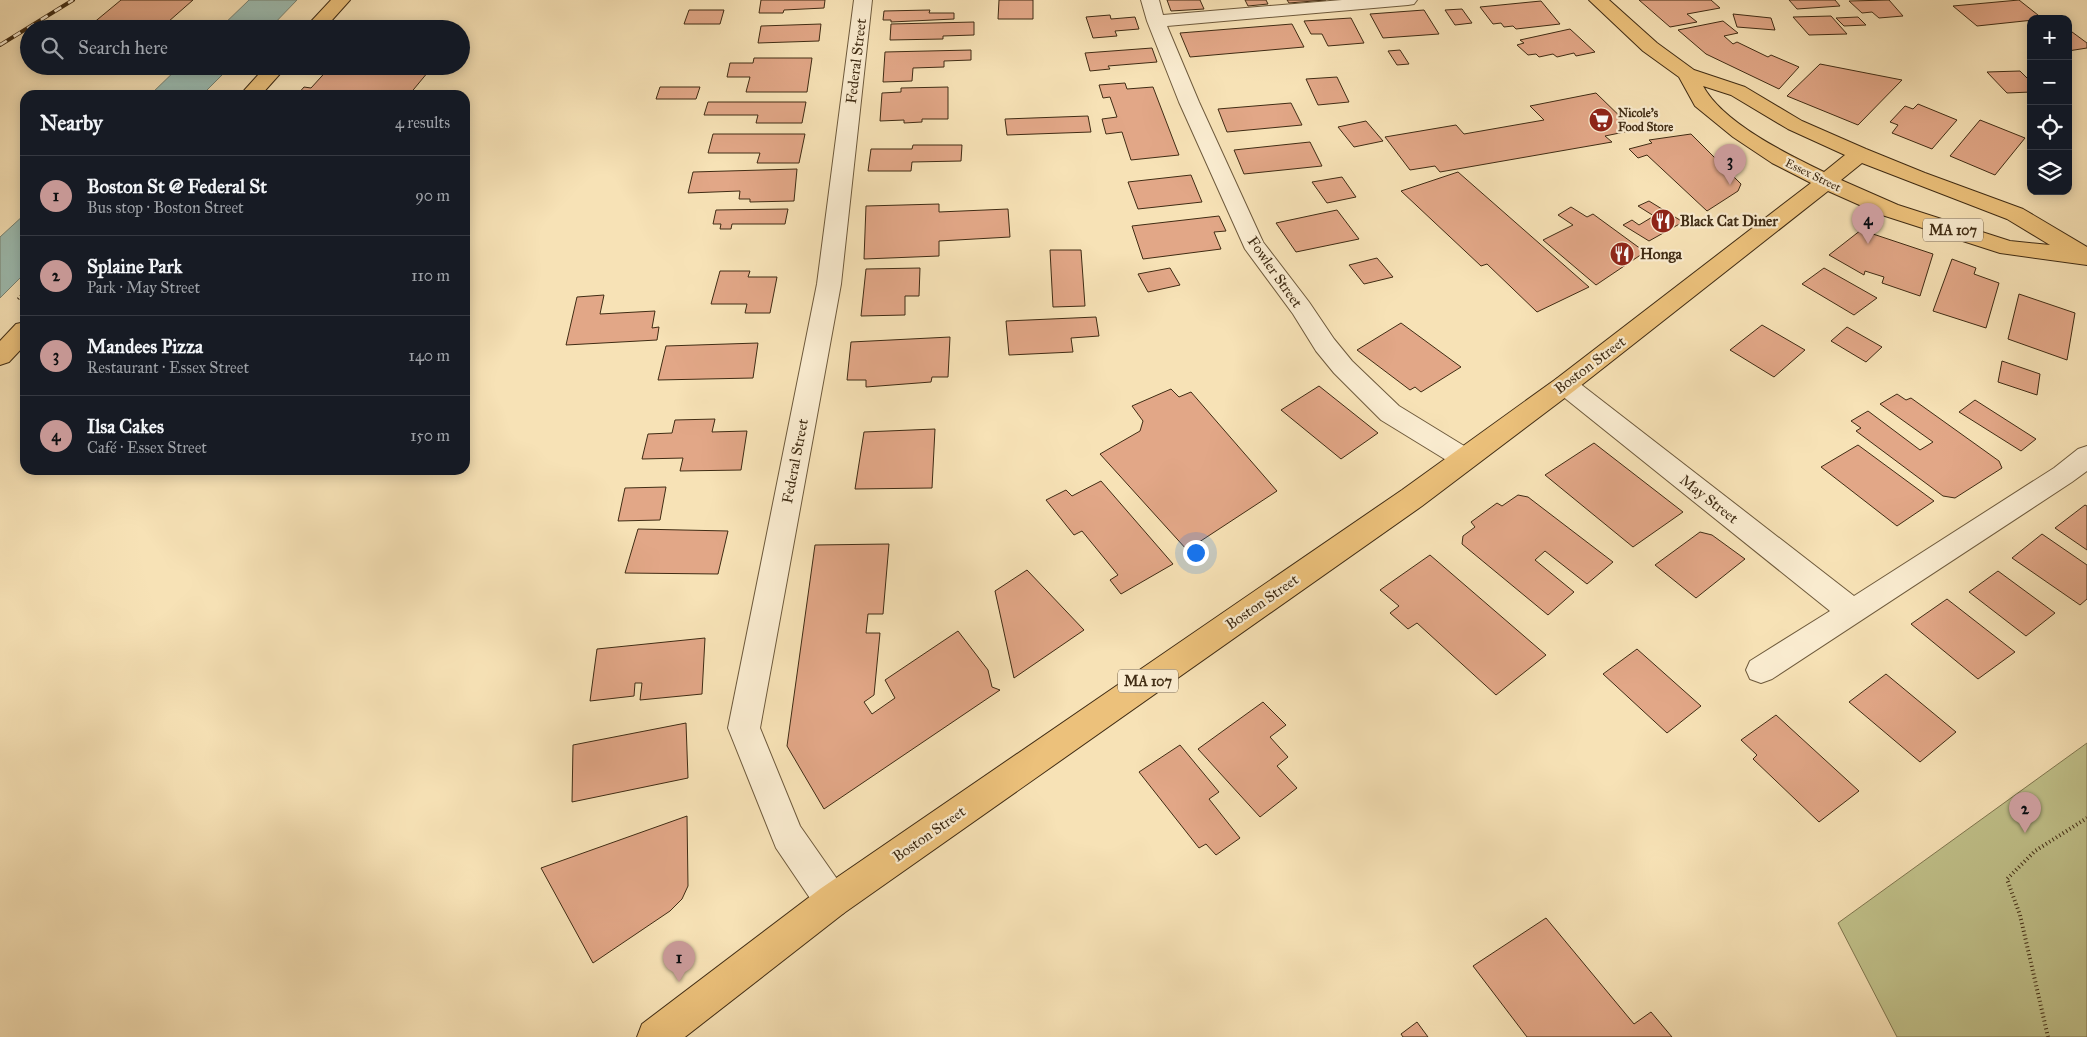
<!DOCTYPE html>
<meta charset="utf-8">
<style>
body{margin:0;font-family:"IM FELL Great Primer",serif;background:#20242c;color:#f1f3f6}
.controls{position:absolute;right:15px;top:15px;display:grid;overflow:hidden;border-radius:10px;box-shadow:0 2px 12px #0003}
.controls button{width:45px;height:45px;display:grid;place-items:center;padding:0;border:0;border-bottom:1px solid #363941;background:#171b24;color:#f1f3f6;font:25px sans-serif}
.you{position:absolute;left:1195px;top:552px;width:18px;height:18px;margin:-12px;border:4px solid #fff;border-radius:50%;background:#1a73e8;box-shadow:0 0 0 8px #1a73e833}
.badge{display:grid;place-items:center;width:32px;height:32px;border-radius:50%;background:#c59692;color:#111;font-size:16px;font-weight:700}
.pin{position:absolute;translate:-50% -41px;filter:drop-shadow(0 1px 2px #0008)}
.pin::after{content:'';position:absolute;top:26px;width:18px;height:15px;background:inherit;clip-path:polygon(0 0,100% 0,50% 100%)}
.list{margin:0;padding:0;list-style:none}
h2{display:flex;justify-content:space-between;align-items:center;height:65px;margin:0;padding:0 20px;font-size:21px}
h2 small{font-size:16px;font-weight:400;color:#9ea1a6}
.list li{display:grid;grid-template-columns:32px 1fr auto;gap:15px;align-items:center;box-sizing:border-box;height:80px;padding:0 20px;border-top:1px solid #363941}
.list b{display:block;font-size:19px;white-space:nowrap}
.list p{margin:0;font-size:16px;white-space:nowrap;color:#9ea1a6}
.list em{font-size:16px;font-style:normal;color:#9ea1a6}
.icon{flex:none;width:28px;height:28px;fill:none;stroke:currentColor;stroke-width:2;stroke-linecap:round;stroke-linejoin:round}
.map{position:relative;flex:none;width:2087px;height:1037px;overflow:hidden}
.search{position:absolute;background:#171b24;box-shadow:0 2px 12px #0003;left:20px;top:20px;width:450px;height:55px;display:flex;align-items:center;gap:12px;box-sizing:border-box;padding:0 18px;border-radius:28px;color:#9ea1a6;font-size:19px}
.panel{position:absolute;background:#171b24;box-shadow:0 2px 12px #0003;left:20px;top:90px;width:450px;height:385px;border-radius:15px}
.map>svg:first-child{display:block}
</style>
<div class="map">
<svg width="2087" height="1037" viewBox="0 0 2087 1037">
<rect width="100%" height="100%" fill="#f7e2b6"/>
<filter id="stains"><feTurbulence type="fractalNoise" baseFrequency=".004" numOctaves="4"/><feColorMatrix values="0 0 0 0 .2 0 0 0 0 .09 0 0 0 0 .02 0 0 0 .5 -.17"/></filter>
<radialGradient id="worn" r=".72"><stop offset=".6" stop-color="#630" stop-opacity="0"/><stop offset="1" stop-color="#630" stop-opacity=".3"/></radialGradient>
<path fill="#c1c28b" stroke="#807750" d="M2087,743V1037H1897L1838,923Z"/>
<path fill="#9dbdb2" stroke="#788373" d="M249,0H297L269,29H219Z
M180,66H231L202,95H150Z
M25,214V273L0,298V237Z"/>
<path fill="#e2a787" stroke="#402c14" d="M121,0H193L160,29H86Z
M761,0H825L824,8L784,10L783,13H759Z
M999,0H1033V19H998Z
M1167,0H1200L1204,9L1171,11Z
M1245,0H1266L1268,4L1248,6Z
M1287,0H1326L1289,3Z
M1639,0H1711L1720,8L1687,14L1697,22L1670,27Z
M1789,0H1835L1840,6L1797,9Z
M1889,0L1903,16L1879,18L1872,12L1862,13L1849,1Z
M2019,0L2043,19L1977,26L1953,6Z
M1541,1L1560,24L1516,29L1513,26L1504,27L1501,23L1493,24L1480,7Z
M1462,9L1472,23L1455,25L1445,10Z
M689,10H724L720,24H684Z
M930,10L929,13H954V19L891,22V20H883L884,11Z
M1424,10L1439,34L1383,38L1370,14Z
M1733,14L1771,18L1775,30L1737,27Z
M1110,15L1111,19L1135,17L1139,29L1115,31L1117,36L1093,38L1086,17Z
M1831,16L1847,34L1809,35L1793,17Z
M1858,17L1866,25L1844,26L1836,18Z
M1351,18L1364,43L1328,46L1322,34H1311L1304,21Z
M1723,21L1738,33L1724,36L1733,44L1737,42L1768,57L1771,55L1799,67L1779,89L1706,54L1678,30Z
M974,22V35L943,36V39L890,40L891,24Z
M821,24L819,41L758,43L761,26Z
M1292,24L1304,47L1190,57L1180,33Z
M1570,29L1595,52L1576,56L1574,53L1557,57L1553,54L1539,57L1536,54L1528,55L1517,45L1524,43L1520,40Z
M2068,29L2087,43V48L2068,51Z
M1152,48L1157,62L1108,66L1110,69L1090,71L1085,53Z
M971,50V60L944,61V67L913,68L912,81L883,82L885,52Z
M1400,50L1409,64L1397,65L1388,51Z
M754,58H812L807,92H746L750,77H727L730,63H753Z
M1820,64L1902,80L1858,125L1787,96Z
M331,66H433L409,95H297L304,87L311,88Z
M2020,71L2031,82V92L2007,93L1987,72Z
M1337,77L1349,102L1318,105L1306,79Z
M1125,83L1127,89L1153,87L1179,155L1131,160L1122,132L1106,134L1102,119L1117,117L1110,97L1103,98L1099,85Z
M660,87H700L696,99H656Z
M948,87V119H922V122L904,123V120L880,121L882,93L901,92V88Z
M1596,93L1634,130L1605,136L1612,142L1440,172L1435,166L1410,170L1385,137L1456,125L1464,134L1544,120L1530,106Z
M708,102H806L802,123H756L758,115H704Z
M1291,103L1302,125L1227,132L1218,109Z
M1918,104L1957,120L1932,149L1892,133L1898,125L1890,122L1905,106L1913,109Z
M1088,116L1091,132L1007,135L1005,119Z
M1980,120L2025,138L1995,175L1950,156Z
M1366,121L1383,141L1354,147L1338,127Z
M713,134H805L799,163H757L760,153H708Z
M1691,134L1741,184L1738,191L1707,211L1647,155L1638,158L1629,149L1652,143L1649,140Z
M1310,142L1322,166L1244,174L1234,150Z
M913,145H962L961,161L912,162L911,171H868L871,149H912Z
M797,169L794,201L750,202V199H739L740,191L688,193L693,172Z
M1458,172L1589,287L1537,312L1487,264L1481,266L1401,191Z
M1191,175L1202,202L1138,209L1128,182Z
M1342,177L1356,197L1327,203L1312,182Z
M1649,201L1683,222L1649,241L1623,225L1632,220L1639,225L1654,216L1638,206Z
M939,204V212L1008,209L1010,237L939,241V256L864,259L866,206Z
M1571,207L1587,217L1593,214L1645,252L1596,285L1543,240L1573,225L1558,215Z
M788,209L785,224H732L731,229H720L721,224H713L716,210Z
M1337,210L1359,239L1296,252L1276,223Z
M1219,216L1226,231L1214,232L1221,249L1143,259L1132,226Z
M1861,230L1933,254L1920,296L1882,283L1884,277L1865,271L1864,275L1829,255Z
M1050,250H1081L1085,306L1053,307Z
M1377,258L1393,277L1364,284L1349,265Z
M1952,259L1976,268L1974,274L1999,283L1986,328L1933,311Z
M920,268L919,296H905V315L861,316L866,269Z
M1170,268L1180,285L1148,292L1138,274Z
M1824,268L1877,298L1854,315L1802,284Z
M720,271H750L748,277H777L770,313H745L747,304H711Z
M2019,294L2075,313L2067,360L2008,339Z
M604,295L600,314L655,311L652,328L659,327L657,340L566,345L577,297Z
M1096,317L1099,336L1071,338L1073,352L1009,355L1006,321Z
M1401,323L1461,367L1421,392L1415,387L1410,390L1357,350Z
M1762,325L1805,350L1774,377L1730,350Z
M1847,327L1882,347L1866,362L1831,341Z
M950,337L948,377H932L931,382L866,387V380H847L851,342Z
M758,343L753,378L658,380L666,346Z
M2002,361L2040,374L2037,395L1998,382Z
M1319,386L1378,433L1341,459L1281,410Z
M1171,389L1179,397L1191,392L1277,491L1187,550L1100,454L1140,431L1143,421L1132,406Z
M1897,394L1906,400L1911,398L1999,461L2002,468L1955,498L1943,496L1856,431L1861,428L1851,421L1868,411L1920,450L1933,442L1880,404Z
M1975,400L2036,439L2021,451L1959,412Z
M715,419L712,432L747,431L741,470L680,471L683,458L642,459L648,434L672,433L675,420Z
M935,429L932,488L855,489L864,432Z
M1594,443L1683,512L1633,547L1545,475Z
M1858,445L1934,501L1897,526L1821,467Z
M1101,481L1173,564L1121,594L1110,580L1118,575L1082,531L1074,535L1046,500L1066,490L1072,496Z
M666,487L660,520L618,521L625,488Z
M1518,495L1528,497L1613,562L1587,584L1545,551L1535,560L1574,592L1548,615L1462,544L1463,536L1475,527L1471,522L1497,503L1502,506Z
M2085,505L2087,506V550L2055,528Z
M638,529L728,531L718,574L625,573Z
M1700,532L1712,535L1745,559L1696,598L1655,565Z
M2042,534L2087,565V599L2080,605L2012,558Z
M889,544L883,614H868L866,633H880L874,695L864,702L872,714L895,698L885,680L958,631L988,670L992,687L1000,690L824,809L787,746L815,545Z
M1430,555L1546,655L1496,695L1417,623L1408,629L1390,613L1399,606L1380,590Z
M1027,570L1084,630L1014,678L995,591Z
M1998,571L2055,613L2026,636L1969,592Z
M1947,599L2015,652L1978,679L1911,624Z
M705,638L702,694L640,700L642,683H635L634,696L590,701L597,649Z
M1637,649L1701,706L1667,733L1603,674Z
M1886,674L1956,732L1920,762L1849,702Z
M1263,702L1286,725L1270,737L1288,757L1277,766L1297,788L1260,817L1198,749Z
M1776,715L1859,791L1819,822L1753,759L1757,755L1741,740Z
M686,723L688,778L572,802L573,745Z
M1180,745L1219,792L1209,799L1240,838L1216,855L1206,844L1199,848L1139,772Z
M687,816L688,886L682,899L670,911L593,963L541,868Z
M1546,918L1634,1024L1651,1012L1672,1037H1527L1473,966Z
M1417,1022L1428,1037H1403L1401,1034Z"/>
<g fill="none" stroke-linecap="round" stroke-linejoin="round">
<defs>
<path id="minor" d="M854,0H872L841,284L760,728L800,826L844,889L849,901L844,913L832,918L820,913L776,848L728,728L817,284Z
M1141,0H1159L1163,15L1342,0H1417L1414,4L1408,5L1167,26L1199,102L1263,242L1309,302L1334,339L1352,361L1399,406L1474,452L1478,459L1474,466L1465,469L1456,466L1381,420L1334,373L1316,351L1293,314L1245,249L1179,102L1147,21Z
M1565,376L1574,379L1854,596L2054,468L2078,449L2087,446V471L2072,482L1772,679L1761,683L1750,679L1746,670L1750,661L1830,611L1556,391L1552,385L1556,379Z"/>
<path id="primary" d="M331,0H350L324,29H304Z
M1589,0H1609L1657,43L1694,70L1745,87L1802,121L1866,149L1925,173L2023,209L2087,247V265L2000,253L1882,215L1828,191L1574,391L1422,506L844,913L685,1037H637L642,1024L820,889L1402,490L1556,379L1811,183L1772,163L1733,137L1695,106L1679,77L1643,51ZM1703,86L1731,95L1788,129L1845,155L1824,172C1787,154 1723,123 1703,86ZM1862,163L2007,219L2050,245L2010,241L1898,205L1841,180Z
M266,66H287L261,95H240Z
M25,322V345L9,362L0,365V341L16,324Z"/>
</defs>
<use href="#minor" stroke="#6e5a3c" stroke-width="2"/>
<use href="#primary" stroke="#402c14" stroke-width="2"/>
<path stroke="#402c14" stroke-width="3" stroke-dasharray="1 2.5" stroke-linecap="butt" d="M18,299L25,292"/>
<path stroke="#402c14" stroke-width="4" stroke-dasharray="1 3" stroke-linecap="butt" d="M2048,1037L2020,915L2007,879L2035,851L2087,818"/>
<use href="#minor" fill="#faecd0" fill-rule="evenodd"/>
<use href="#primary" fill="#ecc17b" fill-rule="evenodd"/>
<defs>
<path id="rail" d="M0,45L73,0"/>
</defs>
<use href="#rail" stroke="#402c14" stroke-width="4"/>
<use href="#rail" stroke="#faecd0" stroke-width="2.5" stroke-dasharray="8" stroke-linecap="butt"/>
</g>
<defs>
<symbol id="supermarket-disc" viewBox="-11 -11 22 22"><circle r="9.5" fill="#8f2418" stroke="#faecd0"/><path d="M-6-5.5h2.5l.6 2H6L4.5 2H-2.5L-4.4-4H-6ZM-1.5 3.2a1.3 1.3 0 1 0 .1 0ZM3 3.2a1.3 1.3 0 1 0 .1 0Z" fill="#fff"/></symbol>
<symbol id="restaurant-disc" viewBox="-11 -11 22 22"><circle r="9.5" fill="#8f2418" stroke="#faecd0"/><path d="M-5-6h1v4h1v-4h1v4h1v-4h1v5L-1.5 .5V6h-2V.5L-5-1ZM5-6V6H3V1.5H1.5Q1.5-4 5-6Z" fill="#fff"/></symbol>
</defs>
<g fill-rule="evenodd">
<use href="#supermarket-disc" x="1587" y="106" width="28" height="28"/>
<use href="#restaurant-disc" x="1649" y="207" width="28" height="28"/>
<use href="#restaurant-disc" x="1608" y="240" width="28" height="28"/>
</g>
<g text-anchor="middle" stroke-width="4.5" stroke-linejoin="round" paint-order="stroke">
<g font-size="12" font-weight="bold" fill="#402c14" stroke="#faecd0" text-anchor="start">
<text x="1618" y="117">Nicole's<tspan x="1618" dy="14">Food Store</tspan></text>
</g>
<g font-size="12" fill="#402c14" stroke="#faecd0">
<text transform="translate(1813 175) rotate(26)" y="4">Essex Street</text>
</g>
<g fill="#faecd0" stroke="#78664c" stroke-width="1">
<rect x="1923" y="218.5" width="60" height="23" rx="4"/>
<rect x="1118" y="669.5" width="60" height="23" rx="4"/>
</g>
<g font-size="14" font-weight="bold" fill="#402c14">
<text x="1953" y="235">MA 107</text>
<text x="1148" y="686">MA 107</text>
</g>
<g font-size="15" fill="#402c14" stroke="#faecd0">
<text transform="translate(856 61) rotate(-83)" y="5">Federal Street</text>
<text transform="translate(1275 272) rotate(55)" y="5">Fowler Street</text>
<text transform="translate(1590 365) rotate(-37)" y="5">Boston Street</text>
<text transform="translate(795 461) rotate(-79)" y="5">Federal Street</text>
<text transform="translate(1709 499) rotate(38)" y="5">May Street</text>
<text transform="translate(1262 602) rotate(-35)" y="5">Boston Street</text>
<text transform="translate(929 834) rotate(-35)" y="5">Boston Street</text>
</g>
<g font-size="15" font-weight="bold" fill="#402c14" stroke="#faecd0" text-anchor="start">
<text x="1680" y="226">Black Cat Diner</text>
<text x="1640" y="259">Honga</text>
</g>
</g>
<rect width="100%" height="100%" filter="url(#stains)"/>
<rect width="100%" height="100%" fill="url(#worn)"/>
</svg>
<div class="controls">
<button>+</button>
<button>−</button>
<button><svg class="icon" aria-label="locate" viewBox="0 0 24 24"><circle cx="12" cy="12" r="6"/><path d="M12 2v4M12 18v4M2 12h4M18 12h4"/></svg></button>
<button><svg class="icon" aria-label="layers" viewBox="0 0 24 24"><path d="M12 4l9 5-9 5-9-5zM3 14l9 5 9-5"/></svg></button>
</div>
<div class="you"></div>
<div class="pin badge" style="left:679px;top:982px">1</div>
<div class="pin badge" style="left:2025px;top:833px">2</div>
<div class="pin badge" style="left:1730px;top:185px">3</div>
<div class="pin badge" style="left:1868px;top:244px">4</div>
<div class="search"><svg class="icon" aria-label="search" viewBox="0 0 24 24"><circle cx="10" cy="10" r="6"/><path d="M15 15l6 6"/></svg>Search here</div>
<section class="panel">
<h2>Nearby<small>4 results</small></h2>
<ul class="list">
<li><span class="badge">1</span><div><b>Boston St @ Federal St</b><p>Bus stop · Boston Street</p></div><em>90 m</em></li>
<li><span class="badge">2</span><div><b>Splaine Park</b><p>Park · May Street</p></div><em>110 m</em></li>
<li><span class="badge">3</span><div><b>Mandees Pizza</b><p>Restaurant · Essex Street</p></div><em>140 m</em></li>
<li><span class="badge">4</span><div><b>Ilsa Cakes</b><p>Café · Essex Street</p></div><em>150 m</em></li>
</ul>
</section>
</div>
